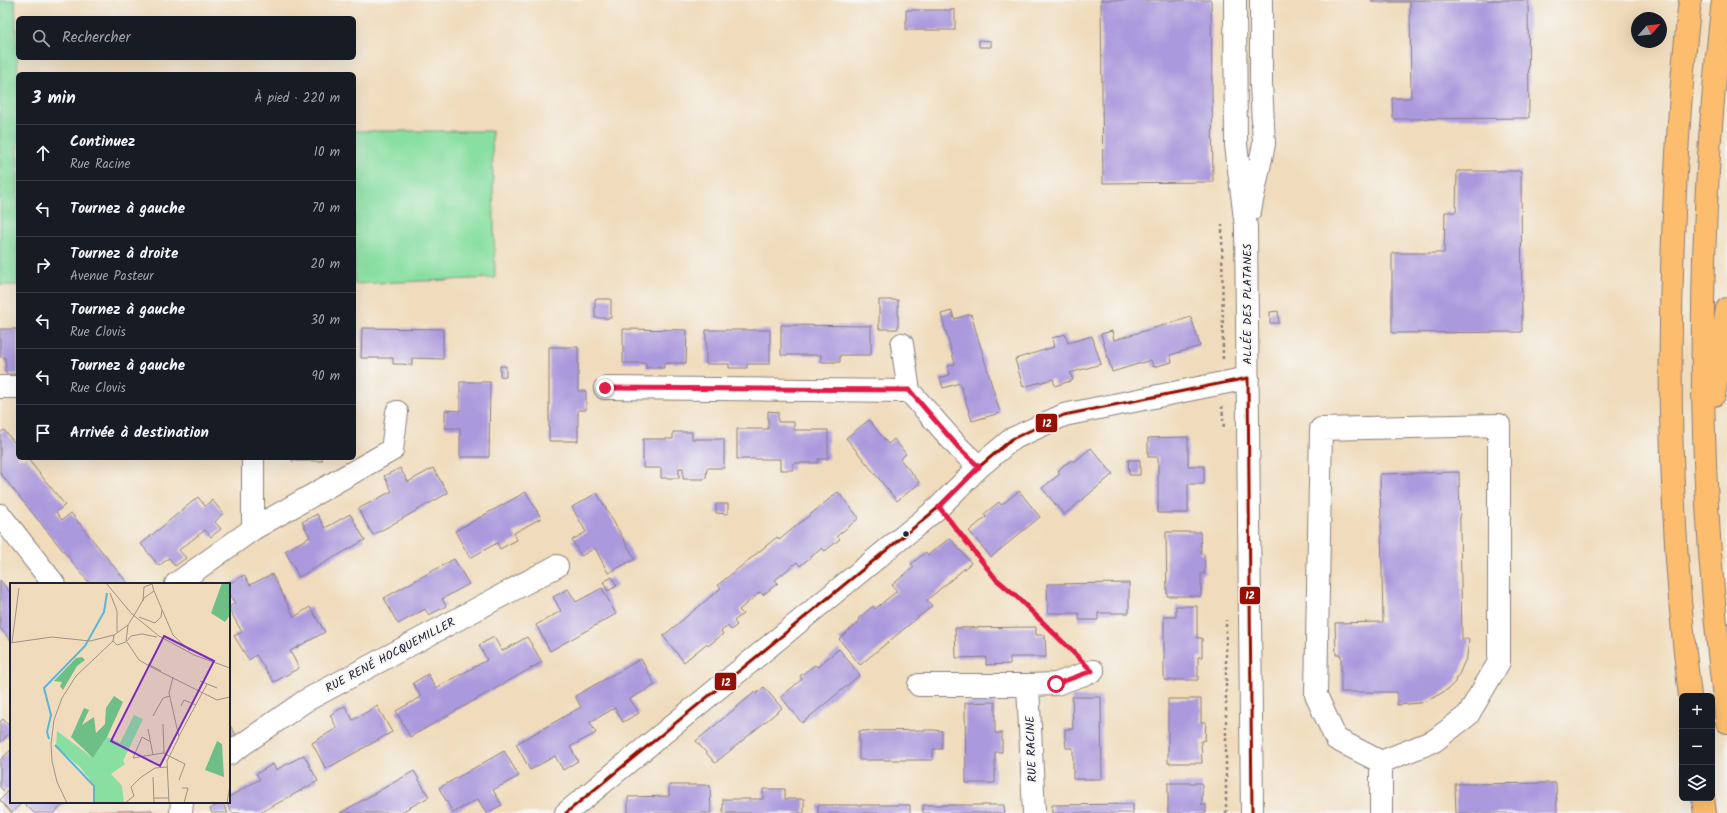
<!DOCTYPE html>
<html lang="fr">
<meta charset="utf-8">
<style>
body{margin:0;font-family:Kalam,sans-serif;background:#242831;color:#f1f3f6}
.controls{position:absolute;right:12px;bottom:12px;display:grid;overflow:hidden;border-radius:6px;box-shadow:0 4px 16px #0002}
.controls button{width:36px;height:36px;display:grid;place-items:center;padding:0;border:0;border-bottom:1px solid #363941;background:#171b24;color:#f1f3f6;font:20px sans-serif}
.compass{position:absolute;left:1631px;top:12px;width:36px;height:36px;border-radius:50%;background:#171b24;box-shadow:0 4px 16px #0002;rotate:63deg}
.stop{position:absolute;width:12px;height:12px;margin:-9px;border:3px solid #e11d48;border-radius:50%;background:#fff}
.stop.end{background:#e11d48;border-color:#fff;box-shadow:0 1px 4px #0008}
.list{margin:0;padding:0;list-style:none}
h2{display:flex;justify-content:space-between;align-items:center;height:52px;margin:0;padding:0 16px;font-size:17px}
h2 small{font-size:13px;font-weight:400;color:#9ea1a6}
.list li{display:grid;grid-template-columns:26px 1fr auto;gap:12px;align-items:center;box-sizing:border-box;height:56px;padding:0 16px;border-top:1px solid #363941}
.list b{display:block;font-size:15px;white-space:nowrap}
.list p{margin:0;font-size:13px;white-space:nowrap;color:#9ea1a6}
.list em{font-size:13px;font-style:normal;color:#9ea1a6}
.icon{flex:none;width:22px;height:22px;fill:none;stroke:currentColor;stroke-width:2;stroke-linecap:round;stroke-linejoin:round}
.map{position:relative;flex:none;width:1727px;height:813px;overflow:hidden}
.search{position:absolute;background:#171b24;box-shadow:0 4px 16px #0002;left:16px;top:16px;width:340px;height:44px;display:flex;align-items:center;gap:10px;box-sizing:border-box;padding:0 14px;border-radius:6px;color:#9ea1a6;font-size:15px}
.panel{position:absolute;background:#171b24;box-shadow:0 4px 16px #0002;left:16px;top:72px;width:340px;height:388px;border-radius:6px}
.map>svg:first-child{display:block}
</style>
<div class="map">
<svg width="1727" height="813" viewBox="0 0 1727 813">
<rect width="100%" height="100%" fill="#f6f6f2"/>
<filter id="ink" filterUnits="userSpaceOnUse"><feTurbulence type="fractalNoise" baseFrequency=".025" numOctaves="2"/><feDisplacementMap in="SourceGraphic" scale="8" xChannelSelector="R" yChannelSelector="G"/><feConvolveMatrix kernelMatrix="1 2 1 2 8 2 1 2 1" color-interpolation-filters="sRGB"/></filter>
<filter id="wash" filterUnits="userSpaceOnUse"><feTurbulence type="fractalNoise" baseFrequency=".012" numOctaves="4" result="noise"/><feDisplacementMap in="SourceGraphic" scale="16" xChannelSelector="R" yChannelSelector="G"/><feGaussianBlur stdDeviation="0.9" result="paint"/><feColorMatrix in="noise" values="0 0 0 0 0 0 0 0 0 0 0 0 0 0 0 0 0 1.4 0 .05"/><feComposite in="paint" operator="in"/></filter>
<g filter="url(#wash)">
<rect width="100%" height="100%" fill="#f0dcbc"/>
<path fill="#89dfa2" stroke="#56806e" d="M0,0H15L18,74V285H0Z
M354,131H492L495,278L354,284Z"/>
<g id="blocks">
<path fill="#a9d" d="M1101,0H1211L1213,182L1103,183Z
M1371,0H1528L1529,118L1393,119L1392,98H1411L1410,2H1371Z
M906,10H955V30H906Z
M979,40L991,41V47H979Z
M1457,171H1521L1522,332L1392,333V253H1444L1445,212H1456Z
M595,299H611V318H595Z
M879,300H898V329H879Z
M952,311L954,319L971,314L1000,413L972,421L960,383L943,388L940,378L950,375L948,366L955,364L941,314Z
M1278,311L1279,323H1270V312Z
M1191,317L1200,346L1170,355L1172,362L1153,367L1151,360L1112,372L1101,334L1112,331L1114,340Z
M781,325L871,326V355H840V362H821V355H781Z
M362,328L443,329V359L412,358V365L402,364H393V358H361Z
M0,329H18V374H6L5,357H0Z
M623,329L687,330L686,363H664V368H646V363H623Z
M706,330H770V364H747V368H729V364H706Z
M1065,334L1068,343L1092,336L1101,364L1070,373L1073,380L1055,386L1053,379L1023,387L1015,359L1054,347L1052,338Z
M549,347H578V391H586V410H578V441H549Z
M500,366H506V377L500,376Z
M460,382H490L489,457H460V428H445V410L460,411Z
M768,411L778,412V422H794V430H828V459H818V463H793V470H780V459H737V429H768Z
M869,420L888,444L894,439L906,454L900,459L920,483L897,501L846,438Z
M4,430L18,447V458H27L65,505L56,512L62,520L71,513L128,584H90L35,516L0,473V433Z
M673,432H692V439H724V468H707L706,477L704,479H683V468H679V478H661V468H643V439H673Z
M1188,437V466H1204V484H1188V513H1158V457H1148V438Z
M1091,448L1113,474L1064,515L1042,488L1060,474L1058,471L1064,465L1072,460L1074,462Z
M292,458H322V461H292Z
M1128,460H1140V475H1129Z
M400,468L408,482L433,468L448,493L373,535L358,509L392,491L384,476Z
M1459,472L1462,639H1469L1467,656L1460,672L1455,682L1448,689L1435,697L1420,703L1397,705V692H1341V655H1336L1335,623L1383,622L1380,474Z
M1019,491L1040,517L991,557L969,531L986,517L984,514L999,502L1001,505Z
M526,492L541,518L514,533L517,540L509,544L500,549L497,543L470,558L455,531Z
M838,492L859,518L837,536L840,539L825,551L822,548L800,566L797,562L775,580L778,583L763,595L760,592L739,610L743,614L734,621L737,625L731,630L728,626L721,631L723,634L708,646L706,644L684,662L663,636L721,588L718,585L777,537L779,540Z
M597,493L635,559L608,573L595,548L581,556L572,540L586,532L572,507Z
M198,497L205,506L212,500L223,513L215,522L221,529L211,537L205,530L179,550L186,558L175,566L169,558L159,566L141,544Z
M716,504H728V514L716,513Z
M317,514L325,528L350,514L365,540L299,577L285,551L310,537L302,522Z
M1166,532H1200L1201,554H1204L1205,573L1201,574V596H1167Z
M950,538L971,563L927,600L932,606L860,665L839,639L860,621L858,619L873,606L875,609L897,591L892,585L914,567L911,564L926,552L928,555Z
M454,559L469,584L442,599L446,606L429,615L425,609L398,624L384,598Z
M272,574L294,617L310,607L325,632L290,651L299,668L274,682L256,655L249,660L234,636L242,632L229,609V607L235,603L229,594V584L244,575L250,585Z
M612,577L617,586L608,591L603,582Z
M0,580L11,594V641L0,628Z
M1129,583V613H1098V620H1079V613H1048L1047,584Z
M602,588L616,614L550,651L536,625L561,611L553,597L568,589L576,602Z
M1176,606H1197V638H1202V657H1198V680H1164V617H1176Z
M1036,627V635H1045L1046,657H1010V664L986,665V657L956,658L955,628Z
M494,637L502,651L527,637L542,662L410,737L396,711L421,697L413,683L428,674L436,688L487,660L479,645Z
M839,649L860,675L802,723L781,697L802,679L800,676L815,665L817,667Z
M641,659L655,685L630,699L639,713L623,722L615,708L590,722L596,733L570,747L578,761L563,770L555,756L530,770L516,744L581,707L575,696Z
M764,687L782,708L715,763L696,741L755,692L756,694Z
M1072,697H1101L1102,779H1073V748H1066L1065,738V729H1073Z
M1168,699H1201V722H1206L1205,740L1201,741L1202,763H1168Z
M995,702V733H1002V752H995V783H966L965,703Z
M345,706L353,720L377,706L392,732L326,769L312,743L337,728L330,715Z
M3,719L11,728V732L0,743V722Z
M229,724L237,736L229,742Z
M933,730L942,731V749H933V760H859V731Z
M11,750V789L10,788L5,792L0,787V760Z
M504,751L519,776L493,790L502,805L486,813L478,799L453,813L439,788Z
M304,755L318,781L260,813H232L226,802H229V797L260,779L256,774L273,764L276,770Z
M414,771L429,797L403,811L405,813H340Z
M1168,783H1202V805H1206V813H1168Z
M1556,783L1557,813H1456L1455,784Z
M669,785H710L711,813H628V797L669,796Z
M11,789V802H64L65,803L54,813H34L23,802L11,813L0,800Z
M763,789H785V799H804V813H723V799H763Z
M222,802L228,813H212L210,809Z
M1133,804V813H1052V805Z
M818,805H910V813H818Z
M923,805H1004L1005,813H923Z
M152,810V813H89V812Z"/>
</g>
</g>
<g filter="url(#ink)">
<use href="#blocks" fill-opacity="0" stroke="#897f7c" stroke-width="1"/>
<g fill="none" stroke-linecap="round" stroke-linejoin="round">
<defs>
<path id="minor" d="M1235,0L1236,145L1246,227L1252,813
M1250,210L1264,144L1261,83V0
M902,344L909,391
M0,387H18
M605,388L909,391L959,448L979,467
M1499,425V662L1468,715L1434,741L1381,762L1336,739L1316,695L1321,429Z
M253,458V529
M0,515L54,584
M176,584L253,529L392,450L397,412
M919,685H1028L1034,813
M1028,685L1056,684L1093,671
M229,754L305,701L557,566
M1381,762V813
M181,813L182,802
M566,813L939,507L979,467L1012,439L1064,415L1248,378"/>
<path id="highway" d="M1723,0C1695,239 1696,483 1727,722
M1714,395L1727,309
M1690,696C1670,536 1667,374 1674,213C1677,142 1682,71 1690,0
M1703,798L1705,813"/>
</defs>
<use href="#minor" stroke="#897f7c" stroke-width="24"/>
<use href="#highway" stroke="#897f7c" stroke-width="24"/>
<path stroke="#897f7c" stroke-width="2.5" stroke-dasharray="3 3" stroke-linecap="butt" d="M1222,224L1223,361
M1222,406L1224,429
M953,525L996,579L1016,596L1076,654
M1226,813V620"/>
<use href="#minor" stroke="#fff" stroke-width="22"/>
<use href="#highway" stroke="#fcbd6e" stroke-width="22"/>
<defs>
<path id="bus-1" d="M1248,378L1252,813
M566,813L939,507L979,467L1012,439L1064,415L1248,378"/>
</defs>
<use href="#bus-1" stroke="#f6f6f2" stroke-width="6"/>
<use href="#bus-1" stroke="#960f04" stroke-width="3"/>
</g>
</g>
<g fill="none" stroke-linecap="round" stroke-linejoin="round" filter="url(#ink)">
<path stroke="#e11d48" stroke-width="5" d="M605,388L909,390L959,448L979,467L939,507L996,579L1016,596L1092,671L1056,684"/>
</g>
<circle fill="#22223b" stroke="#f6f6f2" stroke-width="1.5" cx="906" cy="534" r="3.5"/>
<g text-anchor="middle" stroke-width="4" stroke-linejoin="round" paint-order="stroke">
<g font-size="12" fill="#22223b" stroke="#f6f6f2">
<text transform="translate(1247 304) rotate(-90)" y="4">ALLÉE DES PLATANES</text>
<text transform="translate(390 655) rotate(-28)" y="4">RUE RENÉ HOCQUEMILLER</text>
<text transform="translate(1031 749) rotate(-92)" y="4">RUE RACINE</text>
</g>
</g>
<g transform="translate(10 583)">
<rect width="220" height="220" fill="#f0dcbc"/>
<path d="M124,132L133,136L113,178L115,181L101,191L112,203L114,220H85V203L70,184L46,164L47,148L83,175L97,154L110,160Z" fill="#89dfa2"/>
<path d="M212,0H220V32L215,39L201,30ZM72,74L75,77L67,83L53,107L50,103L52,99L44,98L66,75ZM104,113L113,119L97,154L83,175L61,154L74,125L79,127L72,142L84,134L86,150L95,141L96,125ZM207,158L212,161L214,194L195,187Z" fill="#6ebe88"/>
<path fill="none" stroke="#58b7d7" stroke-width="2" d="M39,156L37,149L41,132L34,105L75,63L94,29L97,10M45,162L84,203V220"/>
<path fill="none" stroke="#9e9288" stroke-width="1" d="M96,0L122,31L149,53L184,72L220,85M144,8L163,52L180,68M100,10L107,28V49M129,34L145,40L151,34L152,27M118,42L104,52L103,58L107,62L116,59L118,42L126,29L134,15L144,8L142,1L134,4L133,18M117,58L121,53L132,51L147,54M2,59L9,5M117,59L129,77L141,84L207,117L220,114M0,60L42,54L80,58L104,52M138,81L151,88M190,98L207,105M171,123L174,117L186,122M143,133L153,115L160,113M153,141L154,171M138,146L143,172M169,153L197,101M141,159L132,154L123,175L153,170L175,181L169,197M143,194L144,220M172,205H178L174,220M144,215H159M116,219L124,213L121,204L130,195L145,185L157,184M57,220L47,199L42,178L41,161L44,137L52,115L66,93L103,58M159,220L157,178L169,154L159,110L163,94M217,220L220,202"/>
<path fill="#7b2cbf" fill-opacity="0.15" stroke="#7b2cbf" stroke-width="2" d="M154,53L204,78L150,183L101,158Z"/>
<rect width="220" height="220" fill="none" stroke="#22223b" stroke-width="2"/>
</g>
<g stroke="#f6f6f2" stroke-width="1.5">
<rect x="1035" y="413" width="23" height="20" rx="4" fill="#960f04"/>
<rect x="1239" y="586" width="22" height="19" rx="4" fill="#960f04"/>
<rect x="714" y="672" width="23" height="19" rx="4" fill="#960f04"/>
</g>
<g font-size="11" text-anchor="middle" font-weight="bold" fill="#fff">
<text x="1047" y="427">12</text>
<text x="1250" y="599">12</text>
<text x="726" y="686">12</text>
</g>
</svg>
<div class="controls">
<button>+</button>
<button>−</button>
<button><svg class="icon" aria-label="layers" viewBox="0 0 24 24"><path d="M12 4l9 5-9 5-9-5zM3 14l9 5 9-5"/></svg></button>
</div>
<svg class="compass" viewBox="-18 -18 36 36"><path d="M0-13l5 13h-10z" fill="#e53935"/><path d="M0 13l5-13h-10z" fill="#9ea1a6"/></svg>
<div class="stop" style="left:1056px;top:684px"></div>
<div class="stop end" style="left:605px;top:388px"></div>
<div class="search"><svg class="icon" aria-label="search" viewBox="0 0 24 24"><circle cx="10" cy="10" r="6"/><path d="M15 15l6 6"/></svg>Rechercher</div>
<section class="panel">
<h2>3 min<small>À pied · 220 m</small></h2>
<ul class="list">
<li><svg class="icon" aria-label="ahead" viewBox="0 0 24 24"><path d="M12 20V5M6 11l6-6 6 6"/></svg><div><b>Continuez</b><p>Rue Racine</p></div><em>10 m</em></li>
<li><svg class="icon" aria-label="left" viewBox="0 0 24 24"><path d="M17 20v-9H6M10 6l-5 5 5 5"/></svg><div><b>Tournez à gauche</b></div><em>70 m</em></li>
<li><svg class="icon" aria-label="right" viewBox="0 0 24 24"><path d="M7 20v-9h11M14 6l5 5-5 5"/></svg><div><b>Tournez à droite</b><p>Avenue Pasteur</p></div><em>20 m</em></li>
<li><svg class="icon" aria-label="left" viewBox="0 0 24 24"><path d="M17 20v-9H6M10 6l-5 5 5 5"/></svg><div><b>Tournez à gauche</b><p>Rue Clovis</p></div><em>30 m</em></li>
<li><svg class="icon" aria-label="left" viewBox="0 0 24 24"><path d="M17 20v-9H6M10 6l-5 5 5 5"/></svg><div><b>Tournez à gauche</b><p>Rue Clovis</p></div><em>90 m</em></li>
<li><svg class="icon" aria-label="arrive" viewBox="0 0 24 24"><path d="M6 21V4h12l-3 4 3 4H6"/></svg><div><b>Arrivée à destination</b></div></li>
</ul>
</section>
</div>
